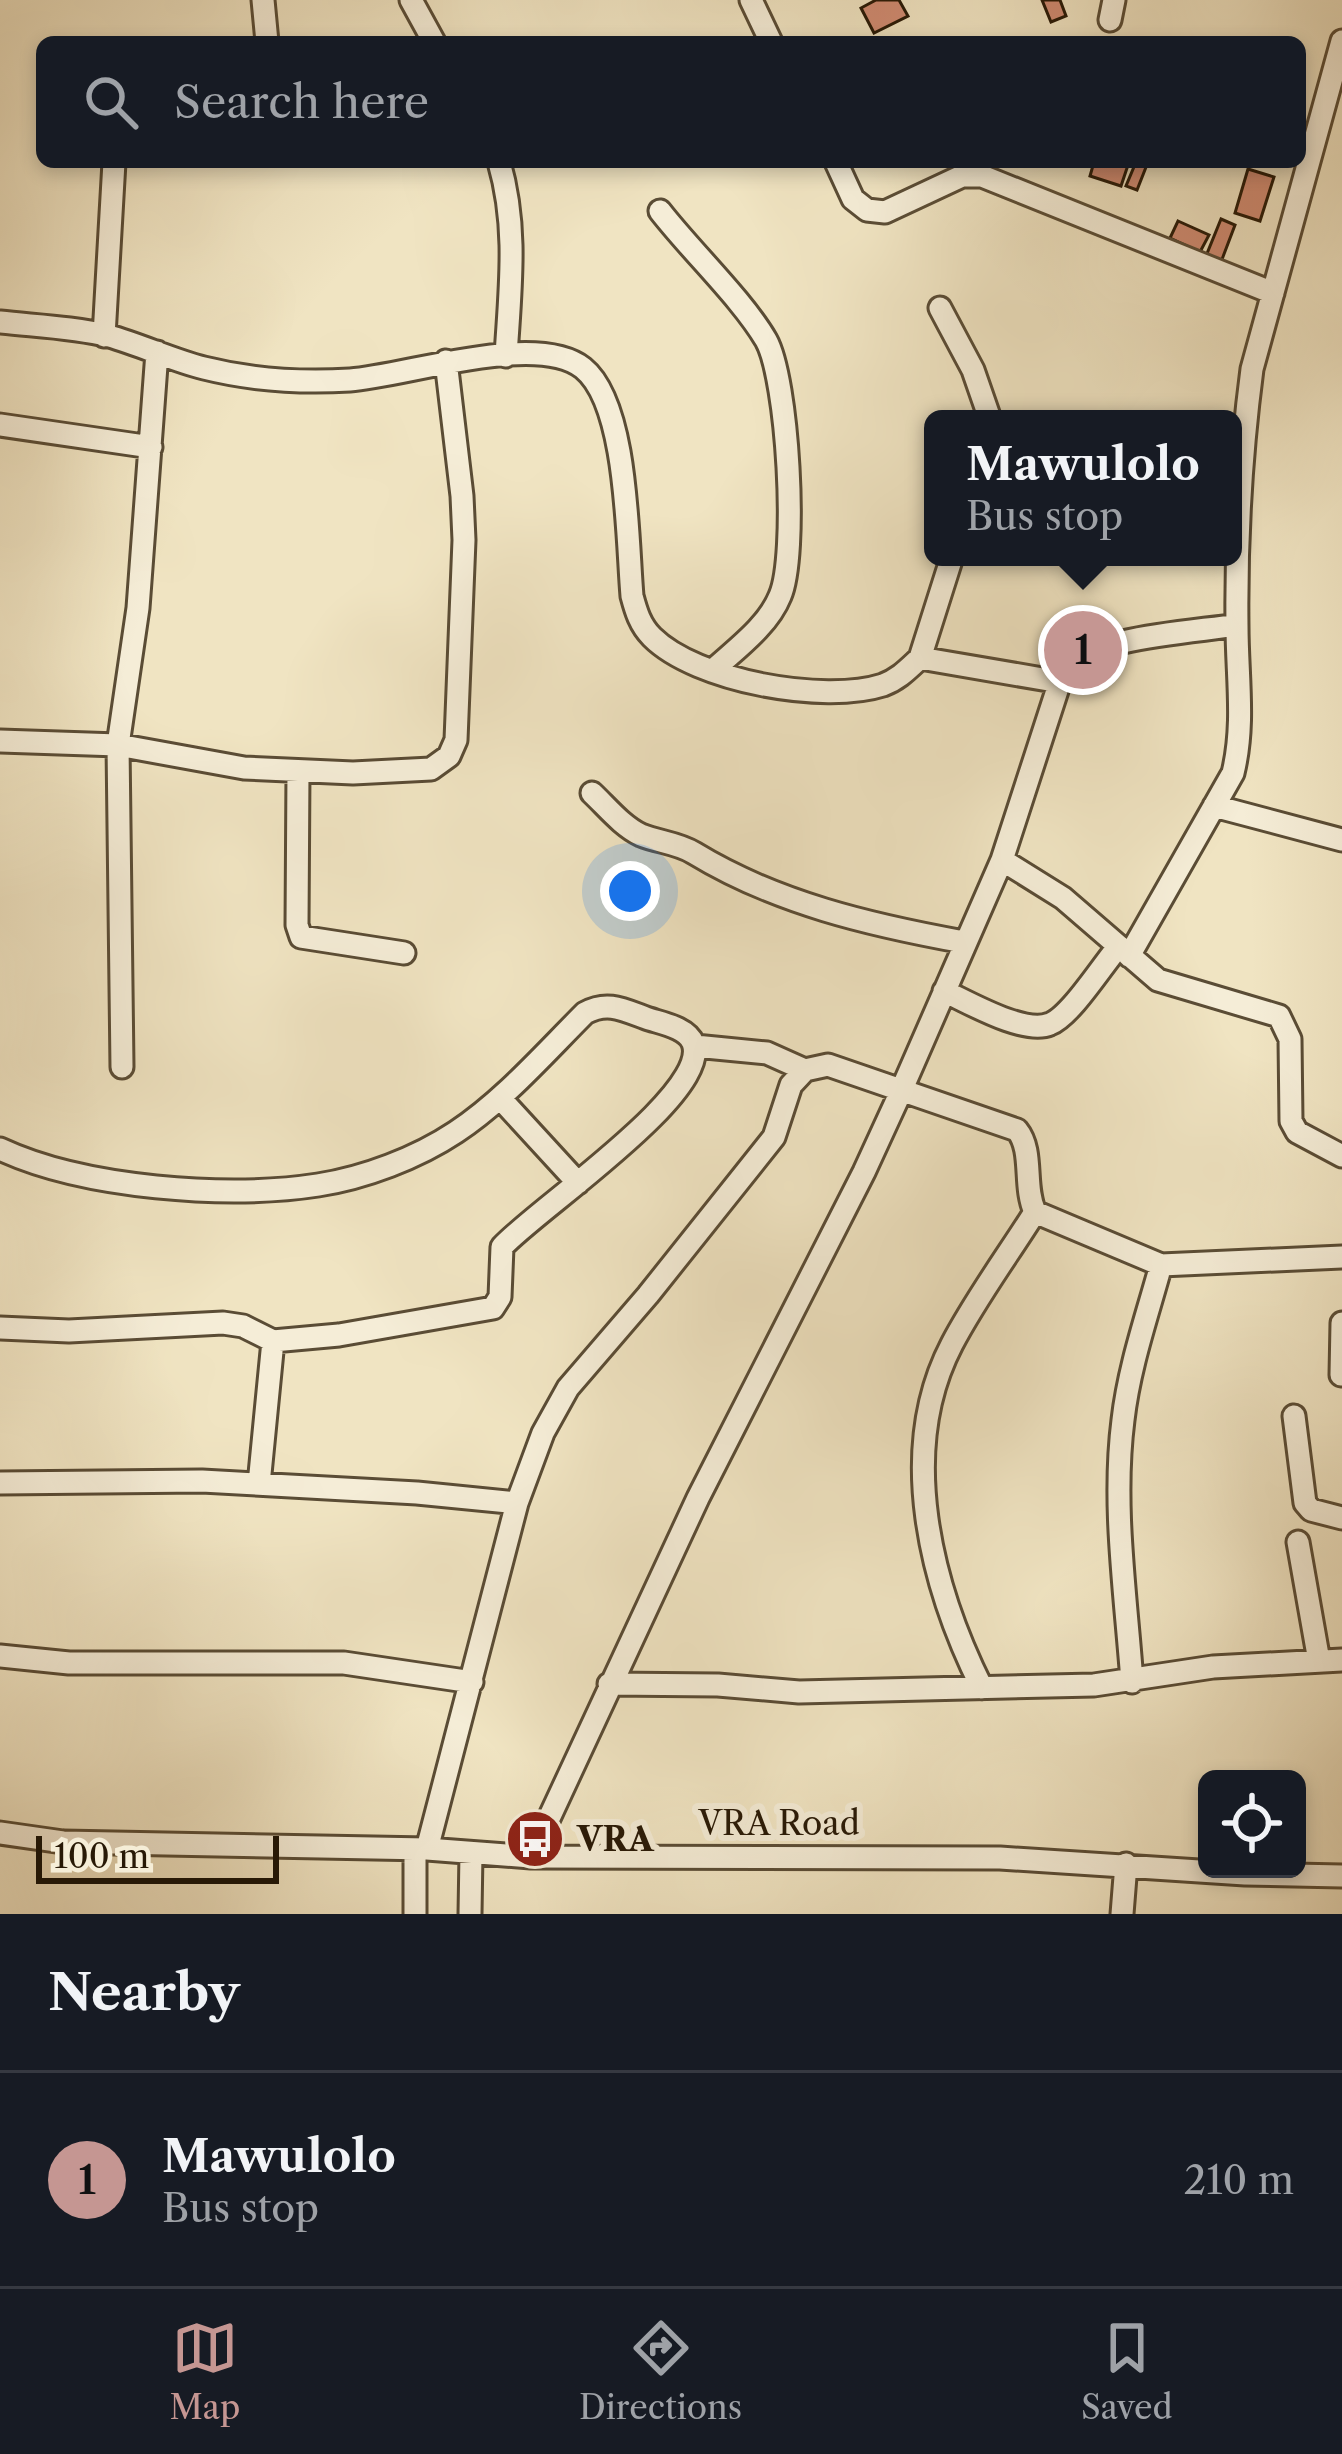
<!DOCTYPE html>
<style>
body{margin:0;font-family:"Libre Caslon Text",serif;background:#20242c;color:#f1f3f6}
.controls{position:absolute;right:36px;bottom:36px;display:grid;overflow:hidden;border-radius:18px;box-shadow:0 6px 18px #0003}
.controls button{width:108px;height:108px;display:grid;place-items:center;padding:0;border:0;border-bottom:3px solid #363941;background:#171b24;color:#f1f3f6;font:60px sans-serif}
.scale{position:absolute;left:36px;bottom:30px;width:243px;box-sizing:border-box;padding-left:12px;border:6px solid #281906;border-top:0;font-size:33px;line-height:42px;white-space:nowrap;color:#281906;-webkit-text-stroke:9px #f5edd7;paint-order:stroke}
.you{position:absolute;left:630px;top:891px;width:42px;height:42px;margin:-30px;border:9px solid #fff;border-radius:50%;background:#1a73e8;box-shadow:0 0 0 18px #1a73e833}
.badge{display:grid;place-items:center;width:78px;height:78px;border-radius:50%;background:#c59692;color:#111;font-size:39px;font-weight:700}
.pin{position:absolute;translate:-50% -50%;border:6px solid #fff;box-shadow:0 3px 12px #0006}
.popup{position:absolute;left:924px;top:410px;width:318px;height:156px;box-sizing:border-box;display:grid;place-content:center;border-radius:18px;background:#171b24;filter:drop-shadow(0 3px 9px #0005);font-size:39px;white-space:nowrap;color:#9ea1a6}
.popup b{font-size:45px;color:#f1f3f6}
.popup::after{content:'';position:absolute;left:50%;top:100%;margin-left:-24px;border:24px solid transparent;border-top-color:#171b24}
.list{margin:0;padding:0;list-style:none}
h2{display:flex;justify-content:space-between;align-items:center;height:156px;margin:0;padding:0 48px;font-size:51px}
h2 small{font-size:39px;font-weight:400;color:#9ea1a6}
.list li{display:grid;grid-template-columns:78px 1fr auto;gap:36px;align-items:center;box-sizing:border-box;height:216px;padding:0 48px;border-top:3px solid #363941}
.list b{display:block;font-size:45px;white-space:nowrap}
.list p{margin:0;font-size:39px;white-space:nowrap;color:#9ea1a6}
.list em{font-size:39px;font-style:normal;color:#9ea1a6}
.icon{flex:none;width:66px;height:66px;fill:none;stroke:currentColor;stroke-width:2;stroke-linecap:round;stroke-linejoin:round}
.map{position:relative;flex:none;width:1342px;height:1914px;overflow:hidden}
.search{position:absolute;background:#171b24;box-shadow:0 6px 18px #0003;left:36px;right:36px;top:36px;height:132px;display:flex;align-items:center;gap:30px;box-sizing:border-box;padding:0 42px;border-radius:18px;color:#9ea1a6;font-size:45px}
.sheet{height:372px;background:#171b24}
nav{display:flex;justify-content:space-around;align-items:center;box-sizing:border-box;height:168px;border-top:3px solid #363941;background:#171b24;font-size:33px;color:#9ea1a6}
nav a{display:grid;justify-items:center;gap:6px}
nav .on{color:#c59692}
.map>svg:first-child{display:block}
</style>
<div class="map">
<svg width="1342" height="1914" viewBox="0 0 1342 1914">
<rect width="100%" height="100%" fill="#f0e4c2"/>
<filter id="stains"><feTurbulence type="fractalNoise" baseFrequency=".00167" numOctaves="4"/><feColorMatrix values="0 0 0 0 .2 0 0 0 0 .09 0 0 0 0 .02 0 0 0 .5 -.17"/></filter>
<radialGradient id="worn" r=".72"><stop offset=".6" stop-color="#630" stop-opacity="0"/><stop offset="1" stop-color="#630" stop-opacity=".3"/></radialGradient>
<path fill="#d08b72" stroke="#281906" stroke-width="3" d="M876,0H899L908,16L874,33L861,8Z
M1042,0H1060L1066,16L1051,22Z
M1094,162H1129L1121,186L1090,176Z
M1136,162H1148L1137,190L1126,186Z
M1248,169L1274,177L1260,221L1235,213Z
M1221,219L1235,225L1221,262L1206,256Z
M1178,221L1209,235L1200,252L1170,238Z"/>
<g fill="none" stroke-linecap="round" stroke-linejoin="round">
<defs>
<path id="minor" d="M263,0L267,42
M411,0L434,42
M751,0L771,42
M1110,20L1114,0
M499,162C518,227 510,289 506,356
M836,162L853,199L867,210L885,212L962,176H982L1273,293
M660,211C691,251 742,299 766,340C788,379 798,555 780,596C768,626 736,649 712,671
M940,308L973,370L990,419
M0,322C36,326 73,327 109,336C141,345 172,360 204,368C252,380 301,383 350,380C407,376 536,331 583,368C628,404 627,539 632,596C636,611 640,625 652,637C696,681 824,704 883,685C899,679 908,669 920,658L1060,682
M104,336L114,162
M0,425L151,447
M920,658L952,557
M0,741L118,745L244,768L353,773L431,769L449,756L456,740L464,540L462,496L446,361
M298,771L297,925L301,937L404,953
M592,793C607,807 622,826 641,835C658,842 678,843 694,853C776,903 870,925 964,942
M1214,806L1342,840
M1002,860L1063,898L1158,980L1279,1016L1290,1039L1291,1121L1297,1132L1342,1156
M1129,956L1233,773C1245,724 1237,676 1237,626C1236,542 1241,453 1252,369L1342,41
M944,991C968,1002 1024,1035 1050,1024C1071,1016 1103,964 1119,946
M695,1046L767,1053L805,1070
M122,1067L118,745L138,608L157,352
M500,1098L578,1183
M0,1149C83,1188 227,1199 318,1185C364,1178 417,1158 456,1132C504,1100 544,1054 585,1013C607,1001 622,1009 646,1018C660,1023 687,1027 693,1043C712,1093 534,1211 502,1247L500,1297L493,1308L339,1335L273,1341L243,1326L223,1323L69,1331L0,1328
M1341,1375L1342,1323
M1294,1416L1305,1503L1311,1510L1342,1518
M0,1483L202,1481L417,1493L517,1503
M259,1484L273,1341
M1298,1542L1319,1661
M0,1656L69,1663H344L472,1682
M1132,1682C1126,1596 1112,1506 1123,1420C1129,1367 1147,1316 1161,1265
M609,1684L718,1685L799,1692L1094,1685L1213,1667L1342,1660
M982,1688C931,1586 896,1451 952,1344C976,1298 1008,1255 1035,1212
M0,1833L63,1842L427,1849L531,1857L1000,1858L1245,1874L1342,1876
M427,1849L517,1503L543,1433L568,1388L648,1295L774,1137L791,1085L805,1070L828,1065L1017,1130C1034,1151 1023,1186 1035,1212L1161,1265L1342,1257
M531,1857L698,1498L864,1172L898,1098L1002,860L1064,669C1091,637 1194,632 1237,625
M415,1914V1849
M470,1914L471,1853
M1122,1914L1126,1864"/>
</defs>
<use href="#minor" stroke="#5a4c35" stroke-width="27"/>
<use href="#minor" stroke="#f5edd7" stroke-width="21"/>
</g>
<defs>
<symbol id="bus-disc" viewBox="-11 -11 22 22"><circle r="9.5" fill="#8f2418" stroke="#f5edd7"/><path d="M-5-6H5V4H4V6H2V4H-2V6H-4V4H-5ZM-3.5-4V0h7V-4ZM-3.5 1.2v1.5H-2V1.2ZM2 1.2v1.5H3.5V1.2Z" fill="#fff"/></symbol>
</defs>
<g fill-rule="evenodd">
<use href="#bus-disc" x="502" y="1806" width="66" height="66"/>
</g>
<g text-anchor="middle" stroke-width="12" stroke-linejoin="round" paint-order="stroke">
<g font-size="33" fill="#281906" stroke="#f5edd7">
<text x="779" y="1835">VRA Road</text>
</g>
<g font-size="33" font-weight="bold" fill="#281906" stroke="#f5edd7" text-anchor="start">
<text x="577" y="1851">VRA</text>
</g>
</g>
<rect width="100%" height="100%" filter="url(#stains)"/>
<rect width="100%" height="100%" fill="url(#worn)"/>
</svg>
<div class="controls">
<button><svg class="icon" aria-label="locate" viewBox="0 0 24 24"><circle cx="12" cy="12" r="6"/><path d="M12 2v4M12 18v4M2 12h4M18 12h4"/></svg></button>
</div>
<div class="scale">100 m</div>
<div class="you"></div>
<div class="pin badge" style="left:1083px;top:650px">1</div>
<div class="popup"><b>Mawulolo</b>Bus stop</div>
<div class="search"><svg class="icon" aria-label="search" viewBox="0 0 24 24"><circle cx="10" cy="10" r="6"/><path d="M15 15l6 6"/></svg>Search here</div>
</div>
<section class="sheet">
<h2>Nearby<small></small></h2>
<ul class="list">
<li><span class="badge">1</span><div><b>Mawulolo</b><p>Bus stop</p></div><em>210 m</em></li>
</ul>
</section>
<nav>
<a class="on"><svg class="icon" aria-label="map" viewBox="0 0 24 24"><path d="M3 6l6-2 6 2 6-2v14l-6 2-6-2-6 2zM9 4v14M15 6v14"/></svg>Map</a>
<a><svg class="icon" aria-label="directions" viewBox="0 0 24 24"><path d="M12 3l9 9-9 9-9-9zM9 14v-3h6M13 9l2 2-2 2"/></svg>Directions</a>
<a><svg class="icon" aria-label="saved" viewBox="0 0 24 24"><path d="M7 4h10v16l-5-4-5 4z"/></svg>Saved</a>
</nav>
